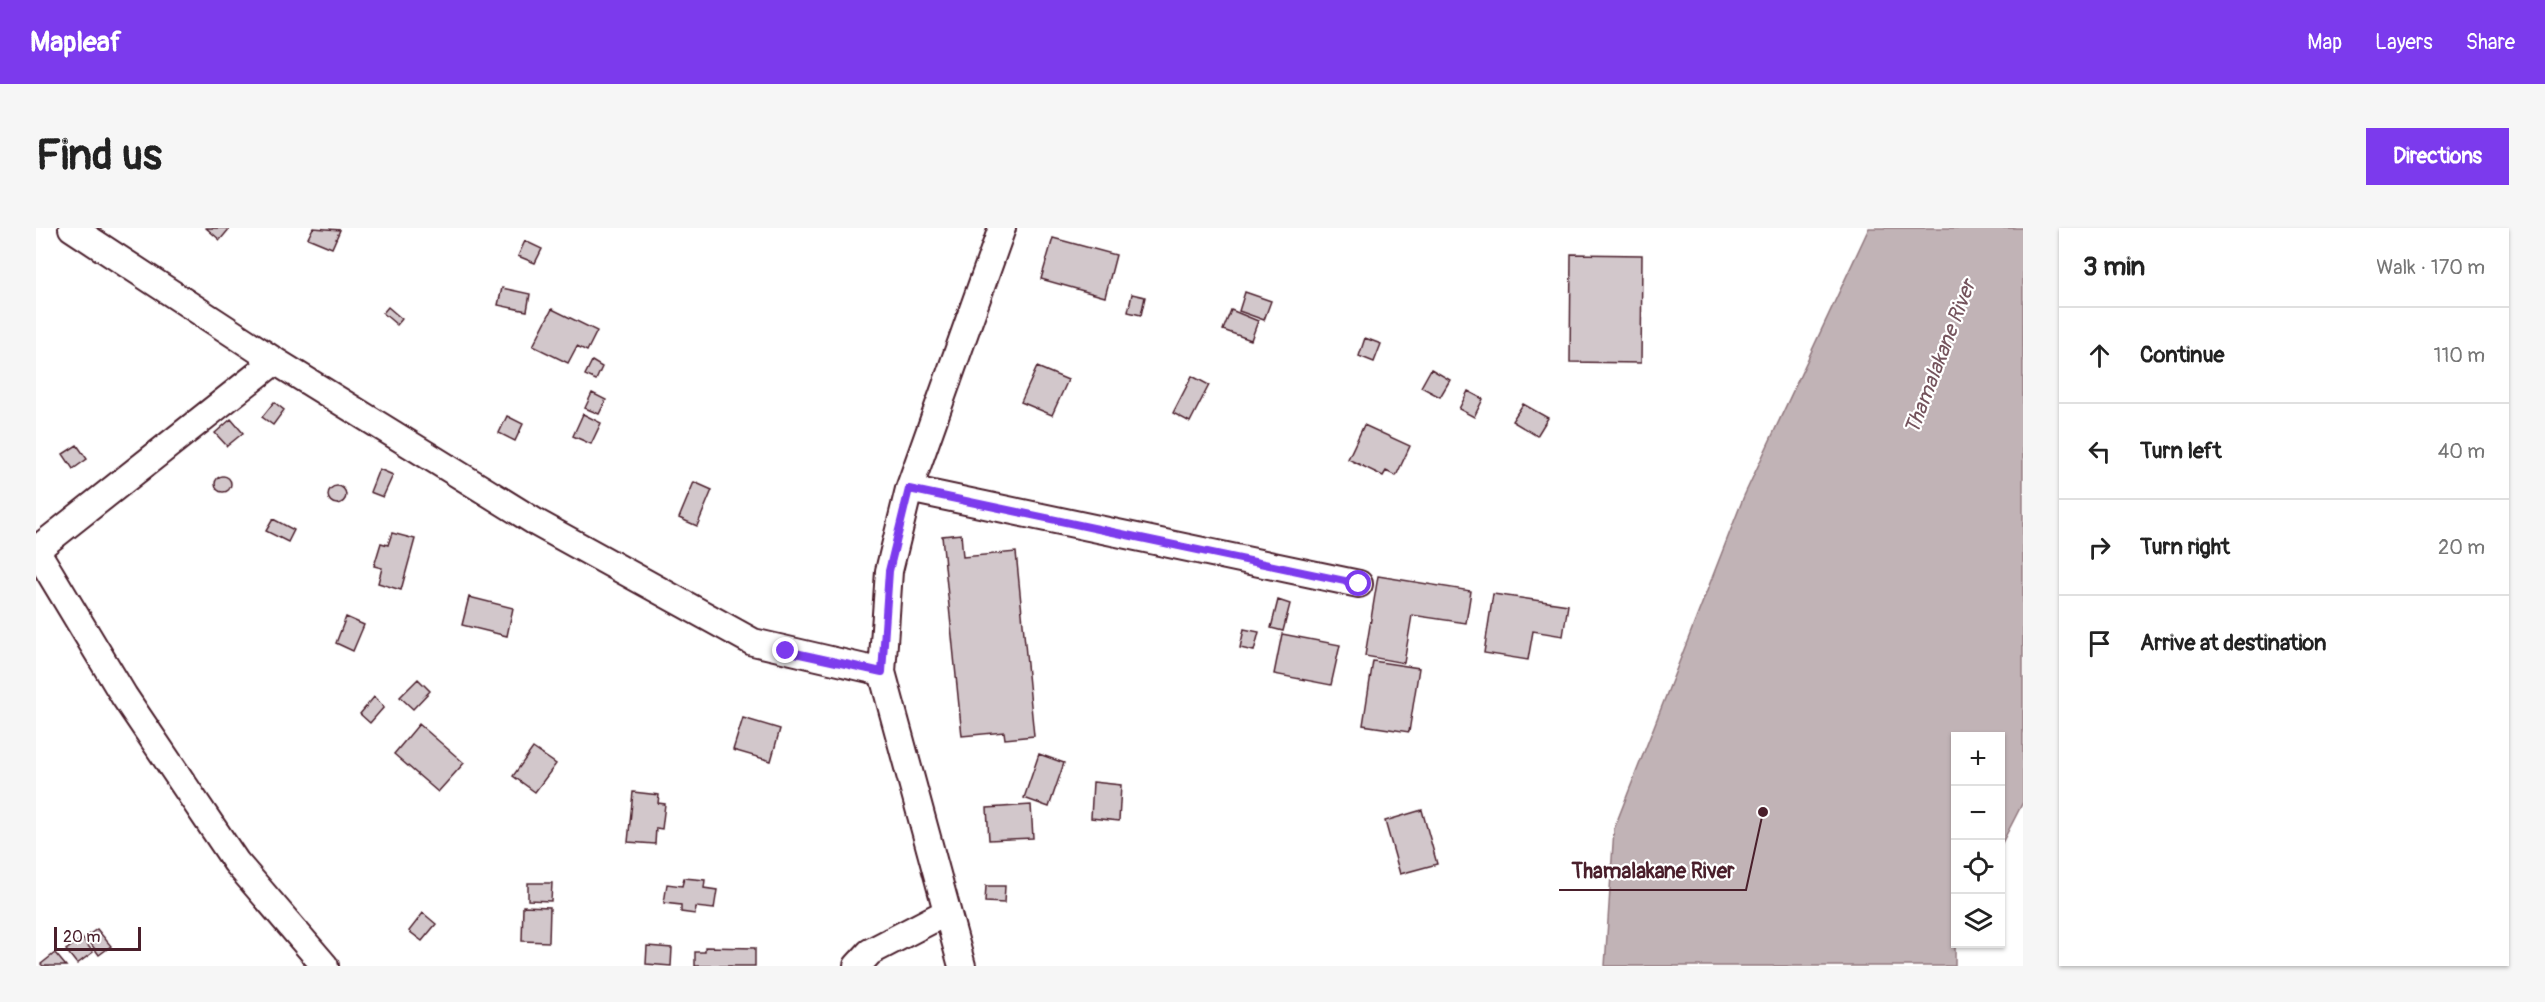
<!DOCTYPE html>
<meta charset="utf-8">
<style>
body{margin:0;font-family:Pangolin,sans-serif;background:#f6f6f6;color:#222}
.controls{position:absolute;right:18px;bottom:18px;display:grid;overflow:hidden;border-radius:0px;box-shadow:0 2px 4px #0004}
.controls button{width:54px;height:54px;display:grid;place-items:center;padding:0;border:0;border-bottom:2px solid #e0e0e0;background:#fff;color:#222;font:30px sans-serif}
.scale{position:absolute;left:18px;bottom:15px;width:87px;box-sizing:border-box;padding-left:6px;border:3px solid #4a1f2b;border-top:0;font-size:16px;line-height:21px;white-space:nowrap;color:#4a1f2b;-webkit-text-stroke:4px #fff;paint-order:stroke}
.stop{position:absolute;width:18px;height:18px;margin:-14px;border:4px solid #7c3aed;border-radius:50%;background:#fff}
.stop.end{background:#7c3aed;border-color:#fff;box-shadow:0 2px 6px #0008}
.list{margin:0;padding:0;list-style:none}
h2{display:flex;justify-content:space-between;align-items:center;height:78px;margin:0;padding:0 24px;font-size:26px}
h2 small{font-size:20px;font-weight:400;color:#767676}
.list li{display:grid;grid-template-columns:39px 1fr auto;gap:18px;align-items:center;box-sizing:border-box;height:96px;padding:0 24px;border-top:2px solid #e0e0e0}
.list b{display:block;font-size:22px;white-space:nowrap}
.list em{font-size:20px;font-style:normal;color:#767676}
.icon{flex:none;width:33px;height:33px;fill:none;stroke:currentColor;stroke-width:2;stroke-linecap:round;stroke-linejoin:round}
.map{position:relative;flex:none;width:1987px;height:738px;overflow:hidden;border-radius:0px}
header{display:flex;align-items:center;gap:36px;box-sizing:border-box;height:84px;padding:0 30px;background:#7c3aed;color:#fff}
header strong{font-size:28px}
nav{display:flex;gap:33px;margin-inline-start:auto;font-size:21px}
.intro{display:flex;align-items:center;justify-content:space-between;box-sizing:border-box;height:144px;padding:0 36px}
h1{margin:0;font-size:42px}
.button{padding:15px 27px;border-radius:0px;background:#7c3aed;color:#fff;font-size:21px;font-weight:700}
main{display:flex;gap:36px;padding:0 36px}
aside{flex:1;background:#fff;border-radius:0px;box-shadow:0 2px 4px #0004}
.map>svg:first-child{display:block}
</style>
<header>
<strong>Mapleaf</strong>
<nav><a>Map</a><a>Layers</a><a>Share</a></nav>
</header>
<div class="intro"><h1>Find us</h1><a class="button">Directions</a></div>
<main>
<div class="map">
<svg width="1987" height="738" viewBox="0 0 1987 738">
<rect width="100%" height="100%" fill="#fff"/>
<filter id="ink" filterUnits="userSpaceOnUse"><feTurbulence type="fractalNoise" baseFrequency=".0167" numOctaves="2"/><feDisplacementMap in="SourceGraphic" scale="12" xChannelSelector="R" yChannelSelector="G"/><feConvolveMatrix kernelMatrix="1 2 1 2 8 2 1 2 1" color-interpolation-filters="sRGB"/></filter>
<g filter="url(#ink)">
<path fill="#c1b3b6" stroke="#91787e" stroke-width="1.5" d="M1833,0H1987V574L1965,617L1964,508H1920L1919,738H1569L1578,601L1708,268Z"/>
<path fill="#d2c7cb" stroke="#4a1f2b" stroke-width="1.5" d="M170,0H194L184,12Z
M277,0L304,2L296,20L272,10Z
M1017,10L1080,27L1069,69L1005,51Z
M489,13L506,21L499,35L482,28Z
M1535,26L1606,27L1605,135L1534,134Z
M466,60L494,66L491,83L462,77Z
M1209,64L1235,73L1228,92L1203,83Z
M1096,66L1109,69L1105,87L1092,84Z
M352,79L366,91L361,97L347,85Z
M516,81L561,103L551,123L541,118L532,135L497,118Z
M1195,82L1222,93L1215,112L1187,102Z
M1329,110L1345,116L1338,134L1323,128Z
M556,133L566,139L560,152L549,147Z
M1001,139L1032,152L1016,187L985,174Z
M1395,141L1414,152L1404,169L1385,159Z
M1156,148L1173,157L1154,194L1137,185Z
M1432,163L1447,171L1438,189L1423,181Z
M556,165L570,172L563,186L549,180Z
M238,174L248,182L237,197L226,189Z
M1487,176L1512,190L1501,208L1476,193Z
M547,186L565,195L555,216L537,208Z
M471,188L487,196L479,213L463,205Z
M195,191L207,205L191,218L179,205Z
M1328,197L1374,218L1360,248L1350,243L1347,248L1312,231Z
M41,217L51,231L37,241L27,226Z
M343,241L357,247L347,269L334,264Z
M179 256a8 8 0 1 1 16 0a8 8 0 1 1-16 0Z
M658,254L676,262L661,298L643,290Z
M292 267a9 9 0 1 1 18 0a9 9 0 1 1-18 0Z
M237,291L258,302L252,314L230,303Z
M356,305L379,311L365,362L342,355L346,340L338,338L345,315L352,317Z
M925,306L927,329L980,324L998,508L969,511L968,504L926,508L906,308Z
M1342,348L1435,363L1430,395L1376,387L1368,435L1329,428Z
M1457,366L1532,377L1527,408L1497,403L1492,432L1448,425Z
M433,369L477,380L471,408L426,397Z
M1242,372L1254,376L1247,403L1235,400Z
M310,389L328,397L317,423L300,415Z
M1208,401L1223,404L1218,423L1204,420Z
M1246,406L1304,417L1295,457L1238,446Z
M1337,433L1383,440L1373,504L1327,497Z
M382,451L394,463L377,481L364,469Z
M338,469L348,479L334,495L324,486Z
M707,490L744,501L735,533L697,522Z
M383,496L428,535L402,564L358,526Z
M497,520L520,536L499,564L477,548Z
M1003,526L1028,535L1013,579L988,570Z
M1057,554L1085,557L1083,593L1055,590Z
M597,564L623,567L622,575L629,576L626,601L620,600L619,616L592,614Z
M995,577L997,610L953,612L951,580Z
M1386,582L1401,636L1364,646L1349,593Z
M648,650L669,652L668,660L681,662L678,681L660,679L659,686L645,684V677L628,675L631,656L646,658Z
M492,655H516L515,673L492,672Z
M950,658H969L968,675L949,674Z
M487,678L514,679L513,714L486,713Z
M387,685L400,696L386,713L373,703Z
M61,701L75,718L63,727L50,709Z
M46,710L57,724L41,736L30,722Z
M611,718L636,720L635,738L610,736Z
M669,719L719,720V738H659V724H669Z
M19,725L30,738H7L5,736Z"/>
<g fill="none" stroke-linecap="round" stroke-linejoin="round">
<defs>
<path id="street" d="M36,0L239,133L501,295L717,414L846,444
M873,261L1323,356
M0,322L88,468L200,634L289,738
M0,322L239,133
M821,738L834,724L911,684
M926,738L846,444L853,343L873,261L966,0"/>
</defs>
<use href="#street" stroke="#4a1f2b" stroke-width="30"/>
<use href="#street" stroke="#fff" stroke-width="26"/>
</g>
</g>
<g fill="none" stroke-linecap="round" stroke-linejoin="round" filter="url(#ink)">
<path stroke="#7c3aed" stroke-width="8" d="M750,423L846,444L853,343L873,261L1323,356"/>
</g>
<g text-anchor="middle" stroke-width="4.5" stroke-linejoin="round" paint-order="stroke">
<g font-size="21" font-style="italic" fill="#74535c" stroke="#fff">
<text transform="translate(1904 129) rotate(-69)" y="7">Thamalakane River</text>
</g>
</g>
<path fill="none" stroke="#4a1f2b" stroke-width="2" d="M1727 584L1710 662H1523"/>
<circle fill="#4a1f2b" stroke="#fff" stroke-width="2" cx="1727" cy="584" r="6"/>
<g font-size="21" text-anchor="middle" font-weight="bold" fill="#4a1f2b" stroke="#fff" stroke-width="4.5" stroke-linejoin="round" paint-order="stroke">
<text x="1617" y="650">Thamalakane River</text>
</g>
</svg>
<div class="controls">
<button>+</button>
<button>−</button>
<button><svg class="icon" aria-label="locate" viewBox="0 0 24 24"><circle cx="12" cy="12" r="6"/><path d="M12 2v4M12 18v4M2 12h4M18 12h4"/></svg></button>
<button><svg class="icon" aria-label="layers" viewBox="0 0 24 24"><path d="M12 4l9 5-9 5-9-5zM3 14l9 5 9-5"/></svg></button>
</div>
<div class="scale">20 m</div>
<div class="stop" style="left:1323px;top:356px"></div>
<div class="stop end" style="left:750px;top:423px"></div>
</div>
<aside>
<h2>3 min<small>Walk · 170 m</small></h2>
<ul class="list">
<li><svg class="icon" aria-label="ahead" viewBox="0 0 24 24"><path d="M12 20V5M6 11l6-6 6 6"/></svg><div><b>Continue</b></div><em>110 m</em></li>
<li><svg class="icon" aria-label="left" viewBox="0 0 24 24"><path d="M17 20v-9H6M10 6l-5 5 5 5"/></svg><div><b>Turn left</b></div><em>40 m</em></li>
<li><svg class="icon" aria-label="right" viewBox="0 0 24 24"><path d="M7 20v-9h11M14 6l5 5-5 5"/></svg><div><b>Turn right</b></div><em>20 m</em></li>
<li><svg class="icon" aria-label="arrive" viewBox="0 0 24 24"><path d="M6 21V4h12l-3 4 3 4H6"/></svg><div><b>Arrive at destination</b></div></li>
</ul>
</aside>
</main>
